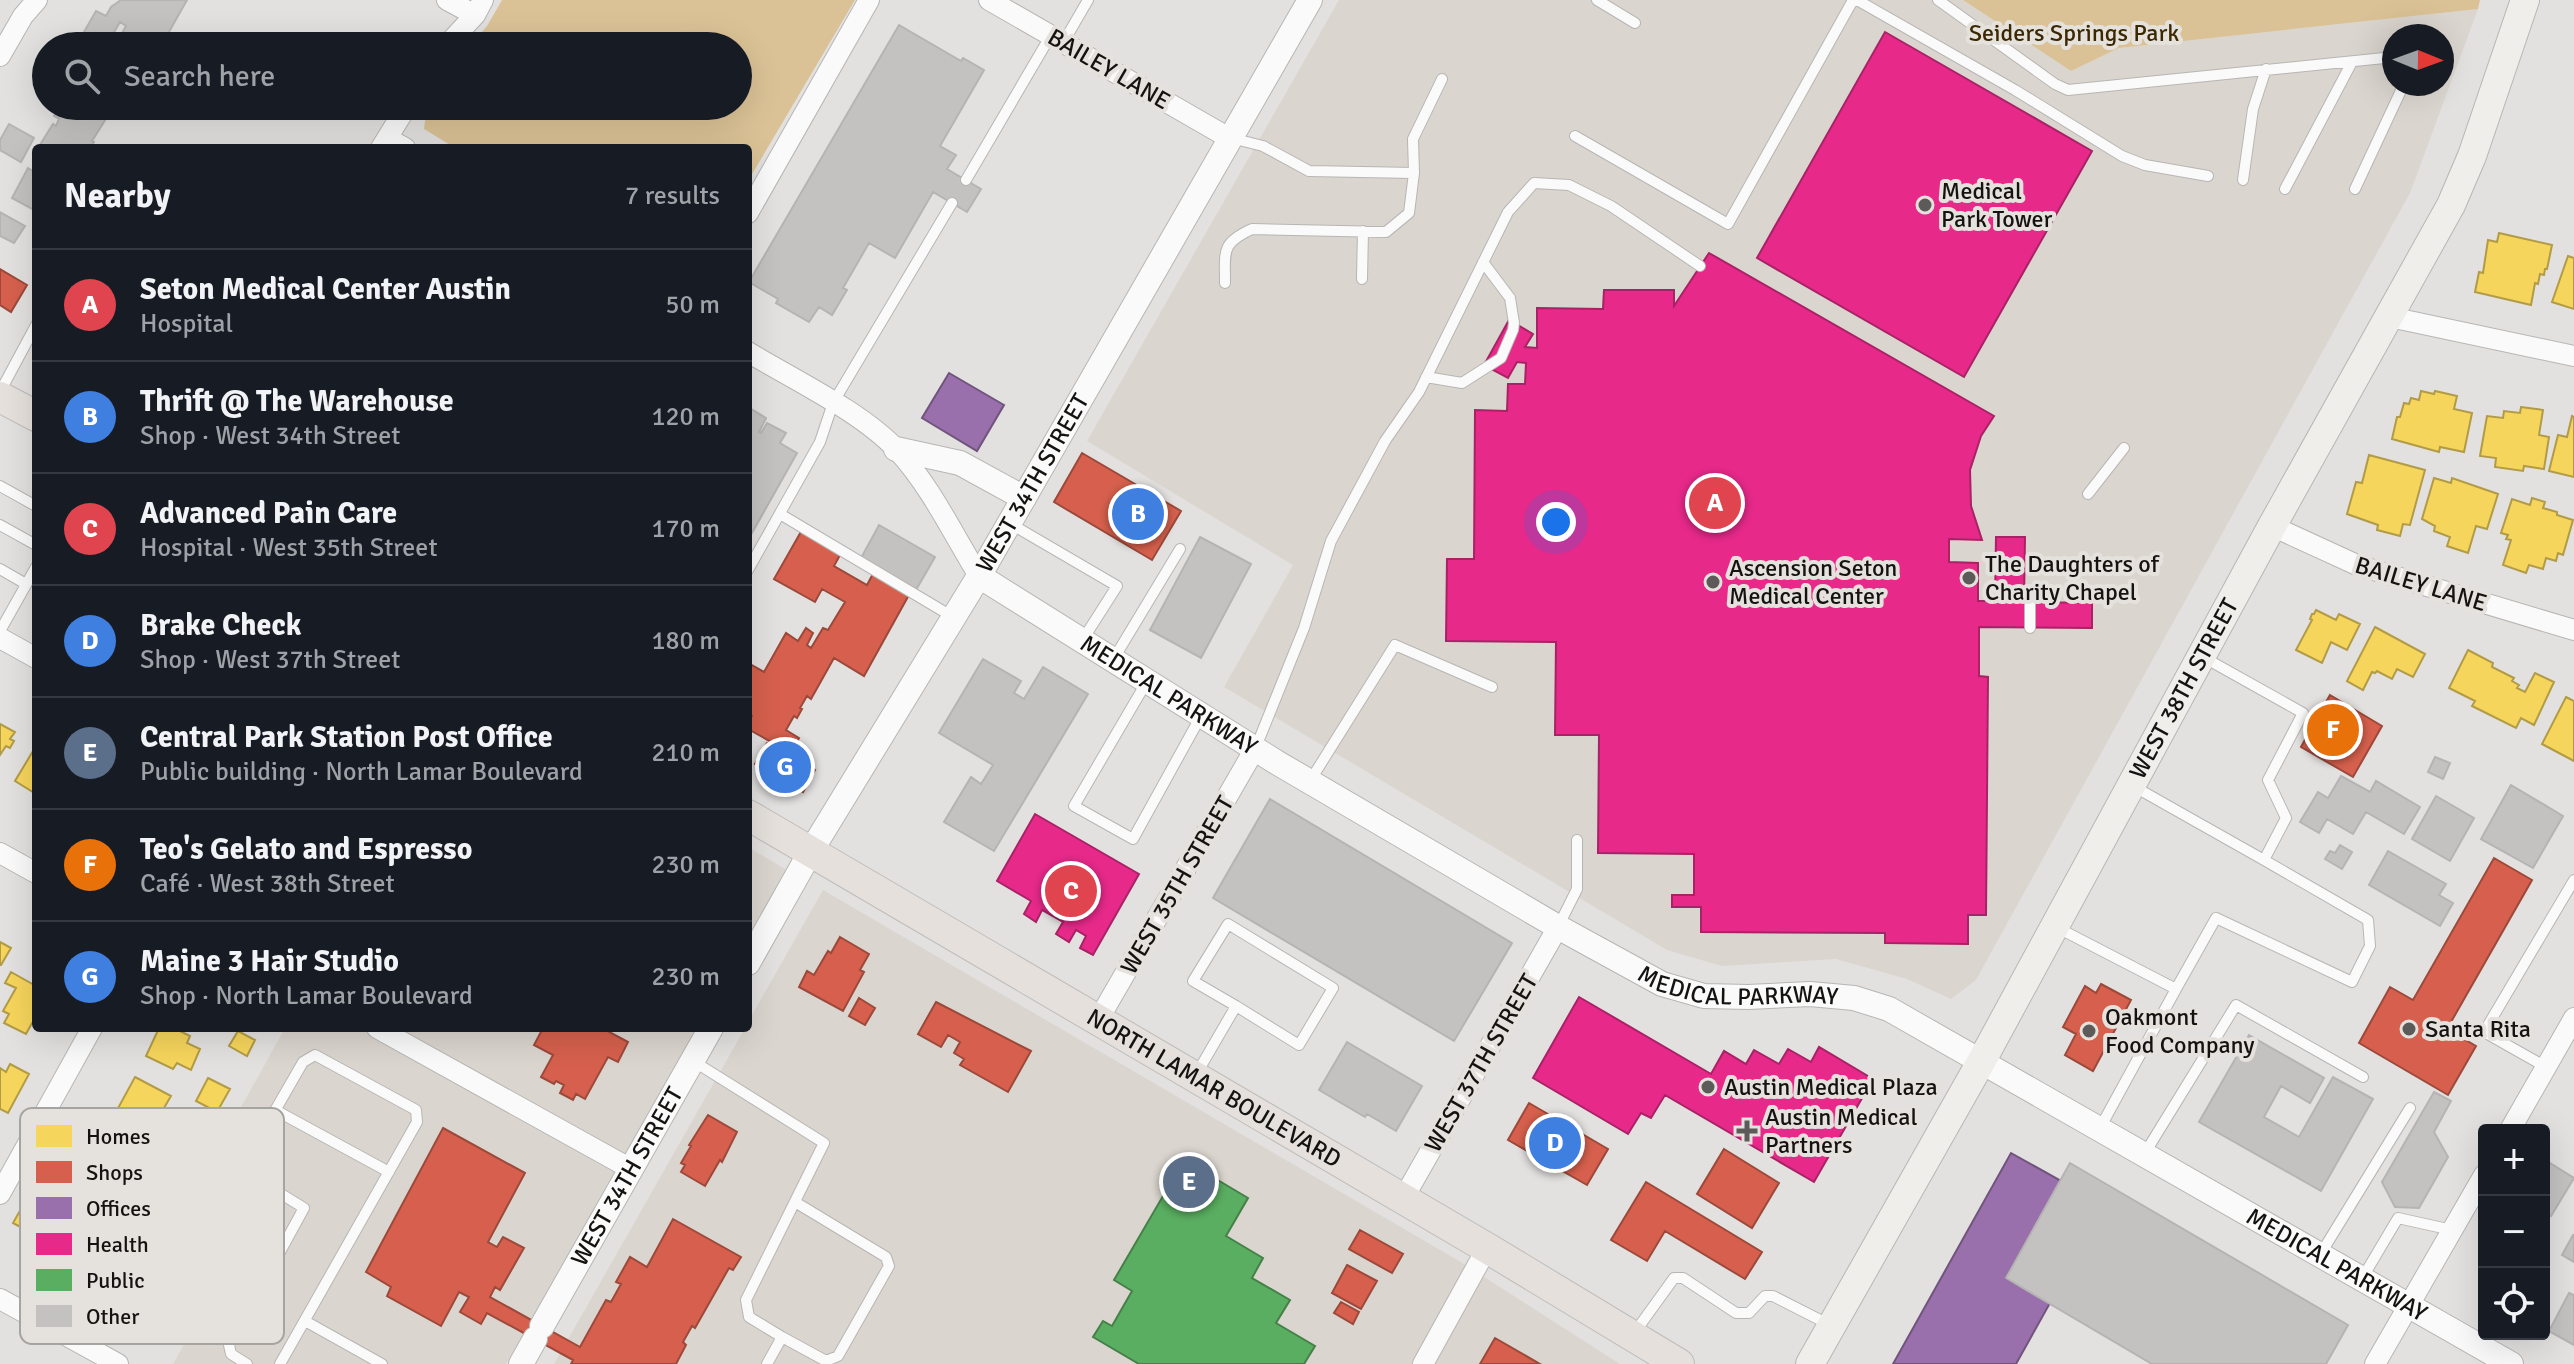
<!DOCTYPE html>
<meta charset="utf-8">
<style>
body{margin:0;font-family:Signika,sans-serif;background:#20242c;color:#f1f3f6}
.controls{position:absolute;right:24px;bottom:24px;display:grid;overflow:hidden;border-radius:8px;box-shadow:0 8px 32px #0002}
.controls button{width:72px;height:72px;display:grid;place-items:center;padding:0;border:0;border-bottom:2px solid #363941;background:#171b24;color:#f1f3f6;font:40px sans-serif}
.compass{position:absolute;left:2382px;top:24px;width:72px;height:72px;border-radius:50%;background:#171b24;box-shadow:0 8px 32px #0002;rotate:91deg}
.you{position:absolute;left:1556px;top:522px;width:28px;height:28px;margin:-20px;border:6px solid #fff;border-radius:50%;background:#1a73e8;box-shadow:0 0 0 12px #1a73e833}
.badge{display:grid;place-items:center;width:52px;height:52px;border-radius:50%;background:#aeafaf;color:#fff;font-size:26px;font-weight:700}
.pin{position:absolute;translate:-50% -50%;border:4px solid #fff;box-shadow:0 2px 8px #0006}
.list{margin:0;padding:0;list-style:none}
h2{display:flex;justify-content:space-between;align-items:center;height:104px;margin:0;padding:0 32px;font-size:34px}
h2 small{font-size:26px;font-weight:400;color:#9ea1a6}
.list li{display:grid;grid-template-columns:52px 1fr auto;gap:24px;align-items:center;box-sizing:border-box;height:112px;padding:0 32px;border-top:2px solid #363941}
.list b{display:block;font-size:30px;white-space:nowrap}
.list p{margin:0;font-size:26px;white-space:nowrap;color:#9ea1a6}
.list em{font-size:26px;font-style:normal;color:#9ea1a6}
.icon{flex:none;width:44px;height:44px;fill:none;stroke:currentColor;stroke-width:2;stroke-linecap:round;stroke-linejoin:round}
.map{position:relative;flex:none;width:2574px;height:1364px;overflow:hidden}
.search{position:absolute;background:#171b24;box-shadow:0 8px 32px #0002;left:32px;top:32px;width:720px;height:88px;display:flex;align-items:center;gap:20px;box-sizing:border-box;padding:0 28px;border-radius:44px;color:#9ea1a6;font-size:30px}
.panel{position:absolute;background:#171b24;box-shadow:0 8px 32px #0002;left:32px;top:144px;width:720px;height:888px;border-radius:8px}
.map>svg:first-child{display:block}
</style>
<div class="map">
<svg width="2574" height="1364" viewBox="0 0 2574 1364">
<rect width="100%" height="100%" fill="#e3e1df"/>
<path fill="#dad5ce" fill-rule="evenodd" d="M1339,0H1963L2071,71L2119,48L2478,9L2410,193L1976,980L1951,999L1907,979L1836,959L1722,966L1667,950L1224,687L1293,565L1087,441ZM2394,36H2442V84H2394Z
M748,847L790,872L748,946Z
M823,890L1459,1261L1620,1364H554L745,1028H748V1022Z
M285,1028H701L506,1364H173L254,1222L197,1186Z"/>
<path fill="#dbc296" d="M502,0H855L748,181V148H455L424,129L425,121L433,106H738V46H470L487,26Z
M1963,0H2480L2478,9L2119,48L2071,71Z"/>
<path fill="#f6d55c" stroke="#b29b46" stroke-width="2" d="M2499,233L2552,245L2547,269H2545L2544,275L2540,274L2538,284L2535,283L2531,305L2475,292L2479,272L2483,273L2488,240L2497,242Z
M2568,256L2574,258V309L2552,302Z
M2421,391L2434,394L2435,391L2457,396L2454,409L2472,413L2464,452L2440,447L2439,452L2392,439L2397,417H2400L2404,403L2409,404L2411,398L2419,400Z
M2521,407L2543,410L2539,435L2549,437L2544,469L2524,466L2523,471L2495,467L2496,458L2480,456L2487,416L2503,418L2504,411L2520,413Z
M2572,416L2574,417V477L2549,471L2558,435L2567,437Z
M2369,455L2425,470L2410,525L2403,524L2400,536L2377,530L2378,525L2347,514L2356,482L2362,483Z
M2434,478L2451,483L2452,478L2498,494L2487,529L2476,526L2468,553L2447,546L2450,537L2434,531L2435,526L2422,519Z
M2532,498L2545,502L2543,508L2557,512V515L2573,520L2563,555L2558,553L2556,561L2546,558L2543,569L2529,565L2526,573L2503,565L2511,540L2506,539L2508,535L2501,533L2512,499L2530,505Z
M2316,610L2336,620L2339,614L2360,624L2347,650L2331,642L2322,663L2296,650L2312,620L2310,619L2312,614H2314Z
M2375,627L2425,654L2413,677L2397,669L2392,679L2377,671L2375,673L2372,672L2363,690L2347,681Z
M2468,650L2493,663L2492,667L2514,678L2512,681L2519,685L2517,688L2525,692L2535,673L2554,682L2534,725L2521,718L2516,728L2472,706L2475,701L2449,688Z
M2566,697L2574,701V761L2542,744Z
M0,724L15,732L10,739L14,741L10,748L6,746L0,755Z
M33,751L36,753V794L15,781Z
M0,942L11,948L1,965H0Z
M11,972L36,986V1025L32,1023L26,1034L4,1023L9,1014L3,1011L16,988L5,983Z
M159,1028H174L190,1036L187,1043L200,1049L191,1070L177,1063L173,1069L146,1056Z
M238,1031L255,1040L247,1056L229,1046Z
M10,1064L29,1074L8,1113L0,1109V1068L6,1072Z
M135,1077L171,1096L153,1127L172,1138L167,1146L163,1144L159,1151L138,1139L133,1147L105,1132Z
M208,1078L230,1089L217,1112L196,1101Z
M36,1182L45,1187L47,1184L75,1200L72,1209L83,1216L69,1241L58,1234L52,1244L13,1223Z"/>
<path fill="#d6604d" stroke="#9c493b" stroke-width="2" d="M0,269L27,285L11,312L0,305Z
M1082,453L1181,511L1152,560L1054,502Z
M802,530L841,553L834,566L867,585L874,572L910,593L864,676L834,658L811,699L807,696L800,708L802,709L797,718L794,716L786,730L799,738L791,753L748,729V723L752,716L748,713V663L764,672L786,633L798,641L806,628L813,633L807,645L811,648L823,628L828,630L845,602L822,589L815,602L774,579Z
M2330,695L2382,726L2353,777L2301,747Z
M767,743L815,770L803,792L755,764Z
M2494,858L2532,880L2447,1029L2476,1046L2448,1095L2359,1043L2390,987L2413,1000Z
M840,937L869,954L860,970L864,972L843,1011L799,987L807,971L814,975L828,951L831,953Z
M2101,984L2131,1000L2093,1071L2065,1055L2076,1034L2063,1027L2085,986L2096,993Z
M859,998L875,1008L865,1025L849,1016Z
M936,1002L1031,1051L1008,1092L960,1065L964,1059L954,1053L960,1042L948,1035L941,1047L918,1034Z
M543,1028H602L628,1042L618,1062L608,1057L585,1099L576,1094L573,1100L560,1093L564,1085L556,1081L554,1084L541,1077L553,1055L534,1045Z
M1529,1103L1608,1149L1587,1185L1508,1140Z
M708,1115L737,1132L722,1162L720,1160L705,1186L681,1172L685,1165L681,1163L691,1146L689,1145Z
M443,1128L525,1173L488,1242L497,1247L503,1237L524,1248L500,1290L495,1287L490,1297L580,1347L606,1300L611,1302L621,1284L616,1282L630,1257L647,1267L673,1219L741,1257L733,1270L729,1268L695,1328L692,1326L683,1342L686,1345L676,1364H571L573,1360L487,1313L481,1324L460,1312L469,1297L459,1292L441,1326L387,1296L391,1287L366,1272Z
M1724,1149L1779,1183L1752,1228L1697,1194Z
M1646,1182L1762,1252L1745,1279L1665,1231L1647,1261L1611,1240Z
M1360,1230L1403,1254L1392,1273L1349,1249Z
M1347,1265L1377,1281L1361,1309L1332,1293Z
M1341,1302L1359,1312L1353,1324L1334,1313Z
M1495,1338L1540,1364H1480Z"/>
<path fill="#9970ab" stroke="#71547d" stroke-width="2" d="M949,373L1004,405L977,451L922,418Z
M2011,1153L2061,1181L2006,1278L2050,1303L2016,1364H1893Z"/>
<path fill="#e7298a" stroke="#a82266" stroke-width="2" d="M1885,32L2092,151L1964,377L1757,258Z
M1709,253L1994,416L1981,436L1970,470L1971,506L1982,540L1949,539V562L1978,563V601H1995L1996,537H2025L2024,602L2092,603V628L1979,627V676L1988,677L1986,915H1968V944L1885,943V933L1701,932V907H1672V895H1694V854L1598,853L1599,735H1555L1556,642L1446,641L1447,559H1474L1475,410L1507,411L1508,384H1525L1526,363L1517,362L1508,378L1484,365L1509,320L1533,334L1525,347L1537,348V308L1603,309L1604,290H1674V306Z
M1035,814L1139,874L1093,955L1080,948L1086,936L1076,930L1069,942L1056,934L1063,922L1042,910L1036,922L1024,914L1031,901L997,881Z
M1579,997L1711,1074L1724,1051L1746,1064L1754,1050L1779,1064L1788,1049L1811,1062L1819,1047L1873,1079L1814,1182L1665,1095L1651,1118L1641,1113L1628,1134L1533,1078Z"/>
<path fill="#5aae61" stroke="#458049" stroke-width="2" d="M1184,1160L1248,1198L1226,1236L1263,1258L1252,1278L1290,1300L1276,1323L1315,1346L1304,1364H1139L1093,1337L1103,1321L1112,1326L1132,1291L1114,1280Z"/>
<path fill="#c4c2c1" stroke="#b5b3b3" stroke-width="2" d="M121,0H187L161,46H115L126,26L120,22L106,46H76L96,11L106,16L111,7Z
M899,25L961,61L963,58L984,70L940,146L956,155L947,169L981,189L967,212L933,192L895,258L869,243L843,288L847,290L832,315L819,307L809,322L776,303L778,299L749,282Z
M46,63V86L36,81Z
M60,106H114L92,141L94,142L90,148H38L53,124L56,126L59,119L54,116Z
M9,124L34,138L21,162L0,150V140Z
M28,168L36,173V211L12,198Z
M0,212L25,226L14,243L0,236Z
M748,407L766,418L759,432L761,433L767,423L786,433L780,443L797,453L748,540Z
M879,525L935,557L916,590L861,558Z
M1200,537L1251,564L1201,658L1150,630Z
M983,659L1021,681L1014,693L1024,699L1043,667L1088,694L994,851L944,822L971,777L981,784L993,765L939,733Z
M2435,757L2450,763L2443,779L2428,772Z
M2341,776L2370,792L2376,781L2420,807L2404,834L2366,812L2353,834L2327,819L2319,833L2300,822L2318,792L2328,798Z
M2511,785L2563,816L2533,868L2481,839Z
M2436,796L2474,818L2450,861L2412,839Z
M1270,799L1512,943L1454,1041L1213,898Z
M2340,845L2352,852L2342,869L2325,859L2330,851L2335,853Z
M2388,851L2446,884L2439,895L2453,903L2440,926L2369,885Z
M2249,1035L2324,1078L2310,1103L2281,1086L2264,1117L2299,1137L2333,1077L2373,1099L2321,1191L2199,1122Z
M1347,1042L1422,1086L1396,1131L1367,1114L1365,1117L1319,1090Z
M2434,1092L2451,1101L2434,1132L2448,1157L2419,1208L2395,1207L2382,1182Z
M2070,1163L2348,1325L2326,1364H2152L2006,1278Z
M2550,1163L2574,1178L2551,1216L2548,1214L2544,1221V1173Z
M2573,1235H2574V1262L2562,1255Z
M2569,1293L2574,1295V1345L2549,1331Z"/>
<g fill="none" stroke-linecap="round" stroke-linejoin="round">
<defs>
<path id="service" d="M1597,0L1635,23
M1857,0L2015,90L2122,156L2145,165L2208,176
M1938,0L2055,84L2068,90L2394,57
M1063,43L1088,0
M1575,136L1728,224L1853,0
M1231,138L1263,146L1309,171L1414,173
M966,180L1051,35
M2243,180L2253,109L2266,69
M2285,189L2352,62
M2355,189L2404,84
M1362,279L1363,231
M1225,283C1225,251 1221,243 1252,229L1386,232L1409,213L1414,173L1413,139L1442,79
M1426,377L1462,383L1501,358L1513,330L1514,323L1510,298L1483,262
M0,392L36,325
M0,486L36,506
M2088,494L2124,448
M780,514L953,617
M1011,524L1117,586L1082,641
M0,525L36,545
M0,569L26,584
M748,570L820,442L833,403L952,203
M2030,628V602
M0,631L36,567
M1113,660L1180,549
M1146,683L1074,806L1133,839L1201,716
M1256,747L1304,628L1331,541L1385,441L1419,392L1508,212L1534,183L1569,185L1611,206L1700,266
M1310,781L1395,645L1492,687
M2133,786L2264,860
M1558,927L1577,889V840
M2056,927L2176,989L2216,918L2352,982L2370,946L2368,920L2264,860L2286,818L2268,780L2303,713L2203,657
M693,1061L824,1143L746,1300L749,1317L782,1337L767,1364
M2546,1067L2484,1032L2574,880
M1197,1073L1236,1006L1299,1045L1333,988L1228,924L1193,981L1236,1006
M275,1110L389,1172
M2100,1128L2176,989
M2145,1153L2236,1005L2363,1077
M2320,1255L2410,1108
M2363,1277L2398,1218L2452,1230
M305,1321L382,1364
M1635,1332L1674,1278H1683L1736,1313H1749L1765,1296H1773L1830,1325
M782,1337L826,1361L838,1356L889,1266L886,1257L795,1202
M247,1364L231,1354L229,1345L304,1208L250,1175L246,1161L303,1062L315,1055L416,1110L417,1122L280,1364"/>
<path id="minor" d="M447,0L475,15
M989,0L1229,138
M446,46L475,15L483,0
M0,56L23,16L37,0
M387,138L405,148
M381,148L407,106
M748,213L869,0
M2390,317L2574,356
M748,352C794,380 862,412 898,451C931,487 953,534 979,576
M2272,526L2357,565L2574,630
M0,638L36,658
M0,853L36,873
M1097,1022L1256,747
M377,1028L631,1169
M2510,1130L2574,1018
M0,1194L92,1028
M1403,1199L1558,927
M0,1299L118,1364
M1423,1364L1487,1248
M2375,1364L2484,1175"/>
<g id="tertiary">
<path d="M896,449L960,463L1024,498"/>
<path id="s1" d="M979,576L1276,762L1558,927L1662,984L1704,996L1748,997L1810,994L1854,998L1889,1009L2511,1364"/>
<path id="s2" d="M748,963L811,851L979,576L1310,0"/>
<path id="s3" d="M542,1326L711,1028"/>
<path d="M521,1364L535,1339"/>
</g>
<g id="secondary">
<path id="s4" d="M1810,1364L1981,1062L2272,526L2451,205L2472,156L2525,0"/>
</g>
<g id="primary">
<path d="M0,397L36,416"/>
<path id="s5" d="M748,815L1487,1248L1679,1364"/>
</g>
</defs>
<use href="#service" stroke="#b7b6b4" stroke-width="12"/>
<use href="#minor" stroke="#b7b6b4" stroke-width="22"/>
<use href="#tertiary" stroke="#b7b6b4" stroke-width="26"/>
<use href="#secondary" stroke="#b7b6b4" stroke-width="30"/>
<use href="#primary" stroke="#bdbcbb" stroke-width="32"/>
<use href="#service" stroke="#fbfafa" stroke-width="10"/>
<use href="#minor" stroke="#fbfafa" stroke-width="20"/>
<use href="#tertiary" stroke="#fbfafa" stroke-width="24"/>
<use href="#secondary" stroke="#f0eeea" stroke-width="28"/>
<use href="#primary" stroke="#e5e0db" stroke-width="30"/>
</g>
<g fill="#5c5b59" stroke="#e5e2dd" stroke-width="3">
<circle cx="1925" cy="205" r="8"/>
<circle cx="1969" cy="578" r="8"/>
<circle cx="1713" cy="582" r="8"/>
<circle cx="2409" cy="1029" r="8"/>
<circle cx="2089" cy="1031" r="8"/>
<circle cx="1708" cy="1087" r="8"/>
<path d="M1743 1119h8v8h8v8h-8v8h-8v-8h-8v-8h8z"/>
</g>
<g text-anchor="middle" stroke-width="8" stroke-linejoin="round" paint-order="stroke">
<g font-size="24" fill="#3c2800" stroke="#e5e2dd">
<text x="2074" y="41">Seiders Springs Park</text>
</g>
<g font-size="24" fill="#141311" stroke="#e5e2dd">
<text transform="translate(1109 69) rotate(30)" y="8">BAILEY LANE</text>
<text dy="8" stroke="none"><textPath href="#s2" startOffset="558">WEST 34TH STREET</textPath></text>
<text transform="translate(2421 584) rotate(17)" y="8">BAILEY LANE</text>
<text dy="8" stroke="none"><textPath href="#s4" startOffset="772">WEST 38TH STREET</textPath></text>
<text dy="8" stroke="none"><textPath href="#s1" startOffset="224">MEDICAL PARKWAY</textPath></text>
<text transform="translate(1177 885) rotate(-60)" y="8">WEST 35TH STREET</text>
<text dy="8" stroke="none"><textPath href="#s1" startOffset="872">MEDICAL PARKWAY</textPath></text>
<text transform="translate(1481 1063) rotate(-60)" y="8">WEST 37TH STREET</text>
<text dy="8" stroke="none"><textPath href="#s5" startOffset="540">NORTH LAMAR BOULEVARD</textPath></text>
<text dy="8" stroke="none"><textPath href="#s3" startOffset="172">WEST 34TH STREET</textPath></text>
<text dy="8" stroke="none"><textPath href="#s1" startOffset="1542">MEDICAL PARKWAY</textPath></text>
</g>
<g font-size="24" fill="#141311" stroke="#e5e2dd" text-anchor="start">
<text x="1941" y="199">Medical<tspan x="1941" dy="28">Park Tower</tspan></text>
<text x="1985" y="572">The Daughters of<tspan x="1985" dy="28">Charity Chapel</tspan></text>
<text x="1729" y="576">Ascension Seton<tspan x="1729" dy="28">Medical Center</tspan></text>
<text x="2105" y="1025">Oakmont<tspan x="2105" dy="28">Food Company</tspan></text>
<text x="2425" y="1037">Santa Rita</text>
<text x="1724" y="1095">Austin Medical Plaza</text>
<text x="1765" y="1125">Austin Medical<tspan x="1765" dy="28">Partners</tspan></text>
</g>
</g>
<rect x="20" y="1108" width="264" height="236" rx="12" fill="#e5e2dd" stroke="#a6a4a0" stroke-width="2"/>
<rect x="36" y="1125" width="36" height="22" fill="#f6d55c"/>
<rect x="36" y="1161" width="36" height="22" fill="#d6604d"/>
<rect x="36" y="1197" width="36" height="22" fill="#9970ab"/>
<rect x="36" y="1233" width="36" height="22" fill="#e7298a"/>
<rect x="36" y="1269" width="36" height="22" fill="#5aae61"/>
<rect x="36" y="1305" width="36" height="22" fill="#c4c2c1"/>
<g font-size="22" fill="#141311">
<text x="86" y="1144">Homes</text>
<text x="86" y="1180">Shops</text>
<text x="86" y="1216">Offices</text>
<text x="86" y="1252">Health</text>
<text x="86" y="1288">Public</text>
<text x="86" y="1324">Other</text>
</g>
</svg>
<div class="controls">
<button>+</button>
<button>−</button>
<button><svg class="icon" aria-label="locate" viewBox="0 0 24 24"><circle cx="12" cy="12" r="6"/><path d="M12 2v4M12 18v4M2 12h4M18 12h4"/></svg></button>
</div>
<svg class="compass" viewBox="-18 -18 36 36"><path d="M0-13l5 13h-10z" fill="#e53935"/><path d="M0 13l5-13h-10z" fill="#9ea1a6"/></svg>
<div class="you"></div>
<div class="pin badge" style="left:1715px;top:503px;background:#e0444e">A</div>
<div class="pin badge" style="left:1138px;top:514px;background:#3f7fe0">B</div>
<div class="pin badge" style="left:1071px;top:891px;background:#e0444e">C</div>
<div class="pin badge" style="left:1555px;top:1143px;background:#3f7fe0">D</div>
<div class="pin badge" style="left:1189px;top:1182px;background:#5c6f8a">E</div>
<div class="pin badge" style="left:2333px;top:730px;background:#e8710a">F</div>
<div class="pin badge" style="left:785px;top:767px;background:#3f7fe0">G</div>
<div class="search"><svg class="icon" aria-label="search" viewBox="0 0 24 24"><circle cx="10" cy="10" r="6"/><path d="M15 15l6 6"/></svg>Search here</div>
<section class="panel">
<h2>Nearby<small>7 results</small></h2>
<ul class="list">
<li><span class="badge" style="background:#e0444e">A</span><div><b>Seton Medical Center Austin</b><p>Hospital</p></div><em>50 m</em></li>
<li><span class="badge" style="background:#3f7fe0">B</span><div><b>Thrift @ The Warehouse</b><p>Shop · West 34th Street</p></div><em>120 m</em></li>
<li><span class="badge" style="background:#e0444e">C</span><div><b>Advanced Pain Care</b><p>Hospital · West 35th Street</p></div><em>170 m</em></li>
<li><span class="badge" style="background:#3f7fe0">D</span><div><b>Brake Check</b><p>Shop · West 37th Street</p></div><em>180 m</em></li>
<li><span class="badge" style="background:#5c6f8a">E</span><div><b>Central Park Station Post Office</b><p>Public building · North Lamar Boulevard</p></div><em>210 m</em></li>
<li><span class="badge" style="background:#e8710a">F</span><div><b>Teo's Gelato and Espresso</b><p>Café · West 38th Street</p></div><em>230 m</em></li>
<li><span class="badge" style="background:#3f7fe0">G</span><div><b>Maine 3 Hair Studio</b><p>Shop · North Lamar Boulevard</p></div><em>230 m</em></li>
</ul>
</section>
</div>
